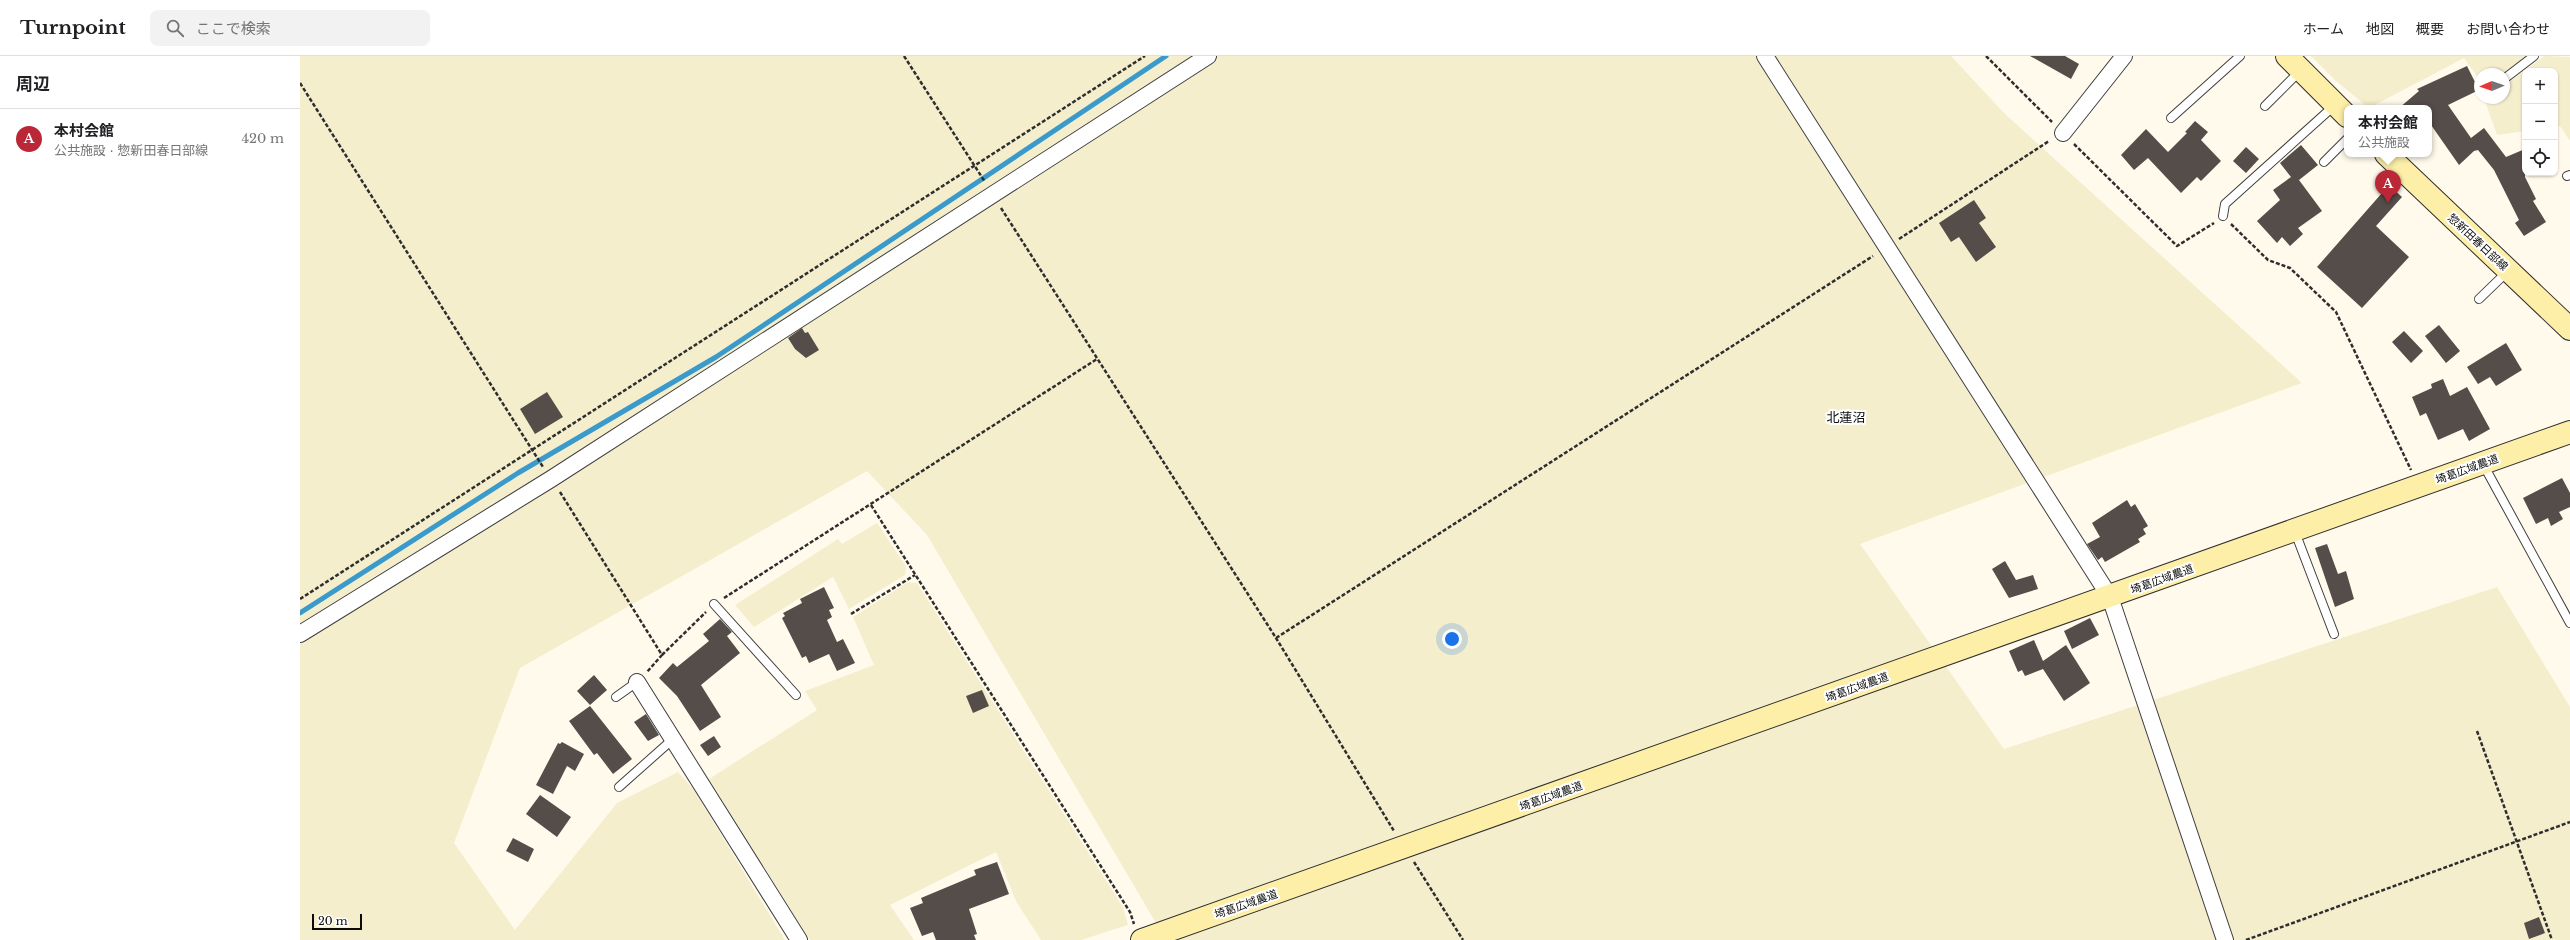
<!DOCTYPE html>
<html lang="ja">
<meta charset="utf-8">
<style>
body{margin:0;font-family:"Libre Baskerville","Noto Sans JP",serif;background:#f2f2f2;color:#202124}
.controls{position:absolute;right:12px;top:12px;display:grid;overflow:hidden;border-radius:8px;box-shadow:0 1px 3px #0004}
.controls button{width:36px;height:36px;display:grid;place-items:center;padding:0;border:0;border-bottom:1px solid #e0e0e0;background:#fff;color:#202124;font:20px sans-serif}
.compass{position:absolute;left:2174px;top:12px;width:36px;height:36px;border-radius:50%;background:#fff;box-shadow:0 1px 3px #0004;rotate:268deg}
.scale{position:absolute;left:12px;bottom:10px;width:50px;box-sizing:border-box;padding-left:4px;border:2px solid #0c0c0c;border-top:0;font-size:11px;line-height:14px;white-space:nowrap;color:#0c0c0c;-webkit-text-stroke:3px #fff;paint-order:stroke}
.you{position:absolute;left:1152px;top:583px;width:14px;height:14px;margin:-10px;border:3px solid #fff;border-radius:50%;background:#1a73e8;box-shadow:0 0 0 6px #1a73e833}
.badge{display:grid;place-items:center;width:26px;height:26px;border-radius:50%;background:#ba2737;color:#fff;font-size:13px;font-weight:700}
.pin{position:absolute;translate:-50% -33px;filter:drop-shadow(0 1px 2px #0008)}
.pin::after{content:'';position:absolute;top:21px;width:14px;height:12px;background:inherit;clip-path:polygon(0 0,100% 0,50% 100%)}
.popup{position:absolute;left:2044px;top:49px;width:88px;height:52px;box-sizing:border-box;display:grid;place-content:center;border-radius:8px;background:#fff;filter:drop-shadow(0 1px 3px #0005);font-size:13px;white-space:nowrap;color:#757577}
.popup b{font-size:15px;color:#202124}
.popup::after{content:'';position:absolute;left:50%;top:100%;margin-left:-8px;border:8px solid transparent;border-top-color:#fff}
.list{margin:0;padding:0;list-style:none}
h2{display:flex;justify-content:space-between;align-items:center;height:52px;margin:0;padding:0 16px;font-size:17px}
h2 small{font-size:13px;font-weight:400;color:#757577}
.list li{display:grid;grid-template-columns:26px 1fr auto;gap:12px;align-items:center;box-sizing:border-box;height:60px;padding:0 16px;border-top:1px solid #e0e0e0}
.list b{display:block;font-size:15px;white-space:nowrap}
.list p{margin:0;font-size:13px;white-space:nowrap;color:#757577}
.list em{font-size:13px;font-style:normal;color:#757577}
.icon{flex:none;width:22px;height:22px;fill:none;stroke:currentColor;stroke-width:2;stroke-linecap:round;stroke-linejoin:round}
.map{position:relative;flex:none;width:2270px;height:884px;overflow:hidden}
header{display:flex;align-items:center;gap:24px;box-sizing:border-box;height:56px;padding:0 20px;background:#fff;border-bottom:1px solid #e0e0e0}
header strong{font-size:19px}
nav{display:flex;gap:22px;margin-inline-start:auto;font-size:14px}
.search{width:280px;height:36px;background:#f2f2f2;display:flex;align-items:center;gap:10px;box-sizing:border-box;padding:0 14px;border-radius:8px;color:#757577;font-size:15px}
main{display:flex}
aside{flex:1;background:#fff}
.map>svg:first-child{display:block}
</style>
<header>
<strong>Turnpoint</strong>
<div class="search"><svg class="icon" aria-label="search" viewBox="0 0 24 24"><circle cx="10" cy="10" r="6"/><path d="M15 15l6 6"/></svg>ここで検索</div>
<nav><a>ホーム</a><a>地図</a><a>概要</a><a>お問い合わせ</a></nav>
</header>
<main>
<aside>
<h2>周辺<small></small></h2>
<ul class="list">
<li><span class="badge">A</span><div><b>本村会館</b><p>公共施設 · 惣新田春日部線</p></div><em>420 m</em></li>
</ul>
</aside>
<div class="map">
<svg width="2270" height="884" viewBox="0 0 2270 884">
<rect width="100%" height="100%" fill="#fffaec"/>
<path fill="#f4eecd" d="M0,0H1651L1705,58L2002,327L1560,488L1704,693L2197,531L2270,651V884H866L627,479L567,415L220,612L154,787L215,874L317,747L378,716L394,734L485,884H0Z
M2011,0H2226L2203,18H2180V25L2164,2L2069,52L2036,25Z
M2244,0L2270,1V85L2260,70L2255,71V15H2225V75L2197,79L2185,45L2188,42H2204V30Z
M577,467L606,510L605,519L549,553L533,521L454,571L435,549L538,483L542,488Z
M608,526L617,527L823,851L828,869L781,884H741L717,847L696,796L590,849L614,884H510L409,723L517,654L505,635L574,609L553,561Z"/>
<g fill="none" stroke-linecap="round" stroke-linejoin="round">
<path stroke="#3a9acb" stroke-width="5" d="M0,557L218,417L416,301L866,0"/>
</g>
<path fill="#554d49" d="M1730,0H1765L1779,8L1771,23Z
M2167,10L2179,34L2148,49L2171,82L2184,72L2206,101L2225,93V121L2236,143L2233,145L2246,166L2224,180L2215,167L2219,164L2194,114L2178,94L2174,95L2159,109L2129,66V52H2099L2119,35L2117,33Z
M1895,65L1908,76L1901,84L1921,105L1901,125L1897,121L1881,137L1848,102L1834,114L1821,99L1846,73L1868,96L1887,77L1885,76Z
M2001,89L2018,109L1999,124L2022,155L1998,172L2003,178L1990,190L1982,181L1977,187L1957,165L1980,144L1973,134L1991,121L1980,107Z
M1946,91L1959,103L1946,117L1933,105Z
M2089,129L2102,141L2076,170L2109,201L2062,252L2017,211Z
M1674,144L1686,162L1679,167L1696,191L1676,206L1659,181L1651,186L1639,167Z
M2139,269L2160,295L2146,307L2125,280Z
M502,272L505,277L508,276L519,294L506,302L495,293L488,282Z
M2104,275L2123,295L2111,307L2092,286Z
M2206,287L2222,314L2196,330L2190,321L2178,328L2167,311Z
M2143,323L2150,340L2167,331L2190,373L2169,385L2163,373L2138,384L2126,357L2120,360L2112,341L2132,332L2131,328Z
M247,336L263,361L235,378L220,353Z
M2262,422L2270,437V451L2259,456L2263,463L2251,470L2248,462L2236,468L2223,442Z
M1827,444L1831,451L1835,448L1848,470L1843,473L1846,478L1838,483L1840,486L1805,506L1802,501L1798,504L1787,488L1800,481L1792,467Z
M2027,488L2038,518L2046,515L2054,543L2035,551L2015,492Z
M1705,505L1716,524L1733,519L1738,533L1709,542L1692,513Z
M524,531L534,552L529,554L532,561L527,564L537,586L543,583L555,607L537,615L529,598L509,607L506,600L502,602L482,562L485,560L483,557L502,547L500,543Z
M1790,562L1799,579L1772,593L1764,575Z
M420,563L432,576L427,580L440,597L401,629L421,661L400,675L377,640L359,622L373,607L377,611L409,585L403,578Z
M1734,584L1743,605L1766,589L1790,627L1764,645L1743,613L1725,620L1722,614L1718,616L1709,595Z
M294,619L307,634L290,649L277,635Z
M682,634L689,650L673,657L666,640Z
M290,650L332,703L313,718L297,697L294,699L269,665Z
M346,658L359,679L348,685L334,666Z
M414,680L421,691L408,700L400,689Z
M262,686L284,698L275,715L267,710L253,738L236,729L258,687L260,688Z
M240,739L271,761L257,781L226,758Z
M213,782L234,793L228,806L206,795Z
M697,806L709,838L669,853L677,878L674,879L676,884H636L633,876L622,880L610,852L623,847L621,842L676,819L674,814Z
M2239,861L2245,877L2229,883L2224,867Z"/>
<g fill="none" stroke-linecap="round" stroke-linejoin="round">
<defs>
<path id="lane" d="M2204,23L2234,0
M1965,50L2001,14
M1871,62L1940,0
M2024,106L2047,83
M2267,120L2270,119
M1923,160L1925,148L2035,49
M2179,243L2208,215
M2183,408L2270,567
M1995,476L2034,578
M414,548L496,639
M316,641L337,626
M319,731L373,683"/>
<path id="street" d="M1465,0L1810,541L1925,884
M1763,77L1824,0
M0,578L251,423L908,0
M337,626L499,884"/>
<path id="secondary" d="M1987,0L2047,60
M2086,98L2270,273
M842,884L2270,376"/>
</defs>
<use href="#lane" stroke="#3f3f3f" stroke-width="10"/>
<use href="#street" stroke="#3f3f3f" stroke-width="18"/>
<use href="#secondary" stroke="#2e2e2e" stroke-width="24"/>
<path stroke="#2e2e2e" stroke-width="2.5" stroke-dasharray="4 2" stroke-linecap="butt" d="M604,0L685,126
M1686,0L1752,66
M0,27L243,411
M1774,88L1877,190L1914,167
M701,152L976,582L1094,775
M1931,168L1968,204L1990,212L2036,256L2111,414
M1599,183L1749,85
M260,436L362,599L347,616
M571,449L830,856L834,868
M424,542L797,303
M0,543L845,0
M551,558L615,519
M976,582L1573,200
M362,599L406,556
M2177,675L2252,884
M1114,806L1163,884
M1946,884L2270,766"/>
<use href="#lane" stroke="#fff" stroke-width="8"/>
<use href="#street" stroke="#fff" stroke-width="16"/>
<use href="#secondary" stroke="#feefa8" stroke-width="22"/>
</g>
<g text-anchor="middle" stroke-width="4" stroke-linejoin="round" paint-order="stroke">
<g font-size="11" fill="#0c0c0c" stroke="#fff">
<text transform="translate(2178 186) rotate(43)" y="4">惣新田春日部線</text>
<text transform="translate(2167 413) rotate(-20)" y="4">埼葛広域農道</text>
<text transform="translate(1862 523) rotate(-20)" y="4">埼葛広域農道</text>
<text transform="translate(1557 631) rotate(-20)" y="4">埼葛広域農道</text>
<text transform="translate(1251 740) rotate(-20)" y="4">埼葛広域農道</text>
<text transform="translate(946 848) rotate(-19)" y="4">埼葛広域農道</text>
</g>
<g font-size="13" fill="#0c0c0c" stroke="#fff">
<text x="1546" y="366">北蓮沼</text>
</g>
</g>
</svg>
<div class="controls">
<button>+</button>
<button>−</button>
<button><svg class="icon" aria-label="locate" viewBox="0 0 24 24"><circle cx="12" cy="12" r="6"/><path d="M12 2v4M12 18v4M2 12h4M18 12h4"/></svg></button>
</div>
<svg class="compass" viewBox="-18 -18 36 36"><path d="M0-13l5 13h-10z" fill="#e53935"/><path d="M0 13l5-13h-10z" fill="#757577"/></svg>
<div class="scale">20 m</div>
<div class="you"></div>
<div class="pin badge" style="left:2088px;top:147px">A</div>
<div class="popup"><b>本村会館</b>公共施設</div>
</div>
</main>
